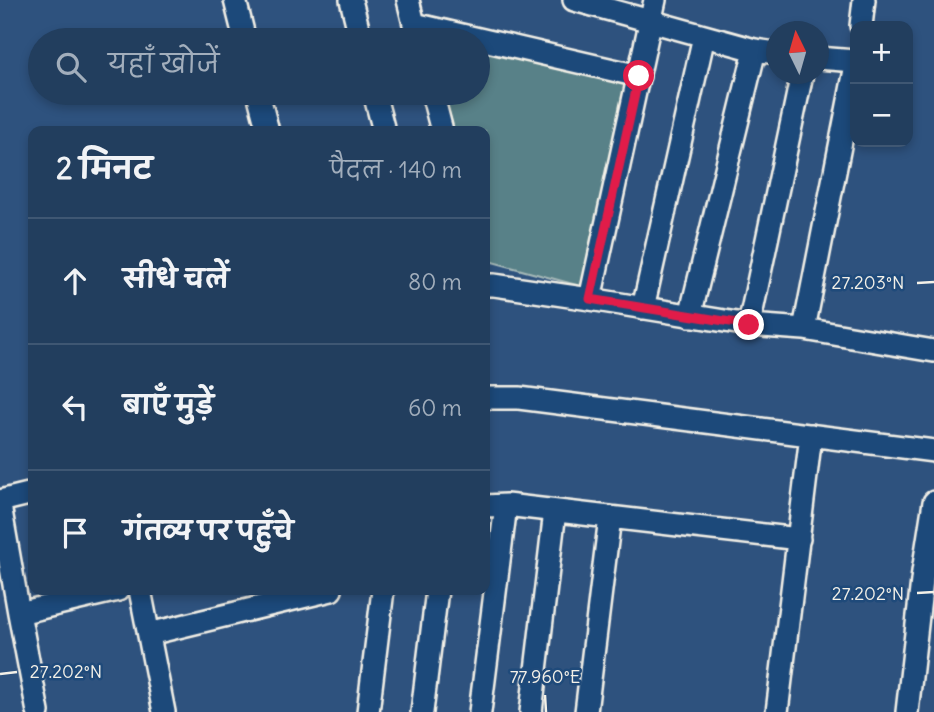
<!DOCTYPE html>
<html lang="hi">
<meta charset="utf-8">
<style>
body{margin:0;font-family:Delius,"Playpen Sans Deva",sans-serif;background:#2e4967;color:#f1f3f6}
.controls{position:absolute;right:21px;top:21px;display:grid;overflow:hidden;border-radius:14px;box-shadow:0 4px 10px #0003}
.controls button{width:63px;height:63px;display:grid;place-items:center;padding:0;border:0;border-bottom:2px solid #3f5773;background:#223e5e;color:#f1f3f6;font:35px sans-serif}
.compass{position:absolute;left:766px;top:21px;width:63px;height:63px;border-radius:50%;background:#223e5e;box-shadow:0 4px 10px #0003;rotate:355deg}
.stop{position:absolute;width:21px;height:21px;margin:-16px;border:5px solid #e11d48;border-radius:50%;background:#fff}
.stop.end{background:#e11d48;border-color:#fff;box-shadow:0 2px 7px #0008}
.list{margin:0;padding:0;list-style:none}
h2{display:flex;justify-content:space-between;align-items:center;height:91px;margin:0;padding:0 28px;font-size:30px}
h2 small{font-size:23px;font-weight:400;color:#a2aebc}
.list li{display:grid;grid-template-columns:46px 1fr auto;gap:21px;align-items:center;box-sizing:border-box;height:126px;padding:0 28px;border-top:2px solid #3f5773}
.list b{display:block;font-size:26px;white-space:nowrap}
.list em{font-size:23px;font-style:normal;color:#a2aebc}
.icon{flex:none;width:38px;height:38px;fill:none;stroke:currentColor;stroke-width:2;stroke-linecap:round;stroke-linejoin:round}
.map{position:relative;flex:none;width:934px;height:712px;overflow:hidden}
.search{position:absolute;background:#223e5e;box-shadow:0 4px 10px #0003;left:28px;top:28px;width:462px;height:77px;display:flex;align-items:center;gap:18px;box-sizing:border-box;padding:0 24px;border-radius:38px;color:#a2aebc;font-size:26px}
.panel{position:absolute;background:#223e5e;box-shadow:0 4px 10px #0003;left:28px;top:126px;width:462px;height:469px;border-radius:14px}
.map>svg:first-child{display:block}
</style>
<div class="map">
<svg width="934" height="712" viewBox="0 0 934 712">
<rect width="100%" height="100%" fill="#2e527e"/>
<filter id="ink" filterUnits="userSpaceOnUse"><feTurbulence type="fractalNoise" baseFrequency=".0143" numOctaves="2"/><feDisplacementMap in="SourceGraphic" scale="14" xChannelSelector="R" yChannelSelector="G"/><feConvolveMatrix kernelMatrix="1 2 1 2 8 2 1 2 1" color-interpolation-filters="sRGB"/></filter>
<g filter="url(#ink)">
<path fill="#598188" stroke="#a6b9b8" stroke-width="2" d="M478,45L638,75L584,287L485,260V131H454L444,93H478Z"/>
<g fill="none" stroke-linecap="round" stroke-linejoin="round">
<defs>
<path id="street" d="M235,0L245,40
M351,0L361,40
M408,0L418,40
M574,0L755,50L776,53
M414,24L639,76
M861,26L864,0
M818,58L855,61
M258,93L268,131
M374,93L384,131
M432,93L442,131
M485,285H494L590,299L749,325L804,329L934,351
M590,299L655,0
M643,308L704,36
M690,316L755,50
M749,325L802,74
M804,329L855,70
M485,398H519L934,451
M0,501L33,493
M0,505L19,613L38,712
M485,506L506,505L799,539
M140,590L164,712
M19,613L118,590
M149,634L331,590
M368,712L383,590
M422,712L437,590
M480,712L506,505
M531,712L555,511
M586,712L610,517
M777,712L811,435
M907,712L923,572L934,502"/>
</defs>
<use href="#street" stroke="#f4f1e8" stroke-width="26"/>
<use href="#street" stroke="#1f4a7a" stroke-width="21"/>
</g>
</g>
<g fill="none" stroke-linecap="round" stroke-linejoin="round" filter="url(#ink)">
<path stroke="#e11d48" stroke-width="9" d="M639,76L590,299L749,325"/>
</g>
<path fill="none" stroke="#f4f1e8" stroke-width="2.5" d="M917,283L934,282M917,593L934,592M0,674L17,672M545,695L546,712"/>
<g font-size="18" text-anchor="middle" fill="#f4f1e8" stroke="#1f4a7a" stroke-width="5" stroke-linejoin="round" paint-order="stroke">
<text x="868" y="289">27.203°N</text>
<text x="868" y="600">27.202°N</text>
<text x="66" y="678">27.202°N</text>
<text x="545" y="683">77.960°E</text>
</g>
</svg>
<div class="controls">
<button>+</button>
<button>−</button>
</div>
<svg class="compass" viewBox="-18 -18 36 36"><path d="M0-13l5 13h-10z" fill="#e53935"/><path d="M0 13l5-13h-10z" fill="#a2aebc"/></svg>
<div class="stop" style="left:639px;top:76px"></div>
<div class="stop end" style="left:749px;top:325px"></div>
<div class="search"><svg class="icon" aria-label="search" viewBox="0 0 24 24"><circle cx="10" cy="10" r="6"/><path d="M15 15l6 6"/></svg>यहाँ खोजें</div>
<section class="panel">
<h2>2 मिनट<small>पैदल · 140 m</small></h2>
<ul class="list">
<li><svg class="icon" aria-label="ahead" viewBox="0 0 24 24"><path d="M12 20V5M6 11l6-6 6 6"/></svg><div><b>सीधे चलें</b></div><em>80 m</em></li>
<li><svg class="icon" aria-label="left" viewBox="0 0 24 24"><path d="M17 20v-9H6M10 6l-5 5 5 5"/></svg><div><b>बाएँ मुड़ें</b></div><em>60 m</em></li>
<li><svg class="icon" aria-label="arrive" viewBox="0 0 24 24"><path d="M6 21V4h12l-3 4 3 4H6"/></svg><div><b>गंतव्य पर पहुँचे</b></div></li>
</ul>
</section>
</div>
